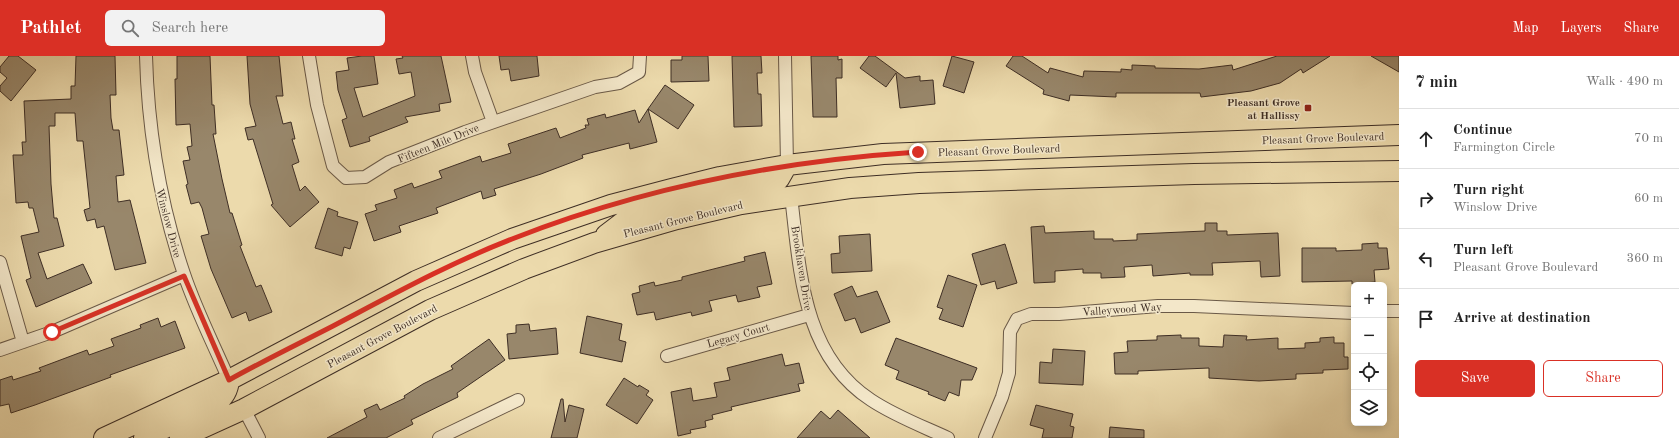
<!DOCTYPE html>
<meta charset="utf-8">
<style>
body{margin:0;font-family:"Old Standard TT",serif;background:#f2f2f2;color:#222}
.controls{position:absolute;right:12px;bottom:12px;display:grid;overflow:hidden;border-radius:6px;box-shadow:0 2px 10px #0003}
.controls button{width:36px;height:36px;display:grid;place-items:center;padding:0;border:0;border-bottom:1px solid #e0e0e0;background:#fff;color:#222;font:20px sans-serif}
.stop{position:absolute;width:12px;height:12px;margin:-9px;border:3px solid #d93025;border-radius:50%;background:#fff}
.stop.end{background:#d93025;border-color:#fff;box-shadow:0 1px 4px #0008}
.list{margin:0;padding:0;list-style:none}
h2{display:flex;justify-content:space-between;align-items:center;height:52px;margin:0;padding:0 16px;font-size:17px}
h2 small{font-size:13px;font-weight:400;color:#767676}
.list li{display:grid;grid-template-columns:26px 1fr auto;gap:12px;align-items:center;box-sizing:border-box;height:60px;padding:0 16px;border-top:1px solid #e0e0e0}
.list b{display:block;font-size:15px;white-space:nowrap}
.list p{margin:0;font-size:13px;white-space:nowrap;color:#767676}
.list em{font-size:13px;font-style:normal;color:#767676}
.actions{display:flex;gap:8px;padding:12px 16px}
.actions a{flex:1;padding:9px 0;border:1px solid #d93025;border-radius:6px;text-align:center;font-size:14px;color:#d93025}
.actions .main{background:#d93025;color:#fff}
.icon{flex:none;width:22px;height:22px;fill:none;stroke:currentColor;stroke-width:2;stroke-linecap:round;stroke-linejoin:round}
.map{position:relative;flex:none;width:1399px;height:382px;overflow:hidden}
header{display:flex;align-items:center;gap:24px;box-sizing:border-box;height:56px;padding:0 20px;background:#d93025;color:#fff}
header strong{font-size:19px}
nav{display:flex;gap:22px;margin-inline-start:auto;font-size:14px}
.search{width:280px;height:36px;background:#f2f2f2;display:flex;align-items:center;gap:10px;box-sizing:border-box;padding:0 14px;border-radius:6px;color:#767676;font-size:15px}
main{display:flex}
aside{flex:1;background:#fff}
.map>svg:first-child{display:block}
</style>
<header>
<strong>Pathlet</strong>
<div class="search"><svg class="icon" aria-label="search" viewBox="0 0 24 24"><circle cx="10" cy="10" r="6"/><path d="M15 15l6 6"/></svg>Search here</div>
<nav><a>Map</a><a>Layers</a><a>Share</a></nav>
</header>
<main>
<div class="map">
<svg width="1399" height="382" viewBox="0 0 1399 382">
<rect width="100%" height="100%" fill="#ecdaac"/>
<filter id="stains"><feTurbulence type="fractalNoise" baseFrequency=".005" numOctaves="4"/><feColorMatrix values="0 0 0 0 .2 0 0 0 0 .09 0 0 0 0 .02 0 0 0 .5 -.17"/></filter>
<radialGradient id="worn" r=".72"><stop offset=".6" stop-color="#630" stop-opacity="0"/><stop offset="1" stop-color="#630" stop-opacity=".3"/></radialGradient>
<path fill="#98876b" stroke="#3e2e25" d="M9,0H18L36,14L11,45L0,35V30L7,22L0,16V11Z
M76,0H115L116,39H110L111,62L113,74H119L124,119L116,120L118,146L130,144L146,207L115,214L104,170L97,172L95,163L87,165L84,154L90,152L83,85H77L75,57H55V70H49L51,128L54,162H57L64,190L38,197L47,223L83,208L92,227L36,251L26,224L31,222L21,180L39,176L33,152H29L28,146L16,147L13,99H23L22,86H26L24,45L71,43V30H75Z
M177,0H210L212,49H214L216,78H213L222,123L230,157H232L242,189L240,190L256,231L261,229L272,256L249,265L246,256L232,262L211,213L201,180L209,178L202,152L199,146L191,148L186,129L188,128L183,105L190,104L187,91L192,90L190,68L176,69L175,23H177Z
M247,0H279L283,40H276L283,68L291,66L295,83H292L299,106L292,109L300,135L305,130L319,146L290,171L271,149L273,148L253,83L248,84L245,72L256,70L250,48Z
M362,0H374L378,28L354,32L363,61L415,40L411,16L399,18L396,3L403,2L402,0H441L451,46L439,48L440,55L405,61L408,66L369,81L370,85L350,91L342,64L347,62L338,34L336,16L349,14L347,2Z
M499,0H537L539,20L511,25L509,13L501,14Z
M682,0H708L709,25L671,26V4H682Z
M732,0H761L762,17H757L758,38H761L762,70L734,71Z
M811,0H838V4L842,3V22H836L837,61H813Z
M869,0H875L905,22L920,20V25L933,24L935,48L900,52L896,17L886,31L860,12Z
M952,0L974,6L964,37L943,30Z
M1013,0H1022L1048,17L1050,12L1083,21L1084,15L1121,16V13L1132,14V9L1155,10V12L1199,13L1232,9L1233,14L1277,0H1330L1303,17L1301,13L1280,27L1251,35L1201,41L1200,37H1116V41L1070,39L1069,45L1043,38L1044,34L1006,10Z
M1371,0H1399V16Z
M665,29L694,49L678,73L648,53Z
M648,53L657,86L630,93L629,87L582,99L583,102L541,118L494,133L496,139L483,143L481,135L436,152L438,157L399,170L401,176L374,185L365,158L377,154L375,149L397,142L394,134L412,127L414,132L442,122L439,115L480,100L482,106L511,97L508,88L556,72L560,82L586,72L585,69H589L587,63L605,58L606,62L635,54L639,67Z
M328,152L338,156L337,160L358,166L350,193L344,191L342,200L315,192Z
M1205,167H1217V175H1227V179L1278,177L1280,220L1261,221L1260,205L1212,207L1213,219H1190V217L1153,220L1152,209L1124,211L1125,221L1101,222V217H1083V213L1055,215V226L1034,227L1031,171L1044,170L1045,177L1094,175V183H1113V185L1137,184V178L1205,175Z
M870,178L872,215L832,217L831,198L840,197L839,180Z
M1378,187V192H1387L1389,213L1374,214L1375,226L1352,228V225L1302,226V192H1336V195L1362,194V188Z
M1005,188L1017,227L997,233L995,225L981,229L972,198Z
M765,196L772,228L757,231L760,241L738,246L736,239L709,245L712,255L692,260L691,256L656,264L654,256L637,259L632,238L640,236L639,230L654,226L655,230L682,224V221L745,205L744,201Z
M948,219L977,229L963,271L939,263L943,253L937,251Z
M852,230L857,241L877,235L890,266L861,277L855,262L845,265L834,238Z
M587,260L622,268L619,284L626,286L622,306L580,297Z
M158,262L161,271L175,265L185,292L110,319L111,321L35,349L11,357L9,348L0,350V324L12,320L13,324L41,315L39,312L87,294L89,299L114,290L111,283L141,272L140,269Z
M529,268L530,275L556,272L558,298L509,303L507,278L516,277V269Z
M1181,279V282H1199V290L1223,291L1224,279L1247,280L1246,284L1278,282V293L1305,292V287L1320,286V282L1334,281V287H1344V301H1348V313L1323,314V317L1296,318V323L1259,325L1209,322V312L1138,315V318H1115L1114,297L1128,296L1127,285L1157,284V280Z
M896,282L977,312L972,324H961L959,340L949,336L945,345L928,338L929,336L896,323L899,315L885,309Z
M489,283L505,304L457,337L458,341L411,364L413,368L386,382H327L367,361L364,354L377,348L380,354L405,342L404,340L423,328L453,313L451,310Z
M1053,293L1085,295L1083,329L1039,327L1040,306L1052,307Z
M782,298L785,310L799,307L804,327L798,328L800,335L731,351L732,354L712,359L713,363L705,365L706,371L690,374L691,377L678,380L671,336L691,332L693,345L717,341L714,327L730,324L727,312Z
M624,322L638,331L639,329L649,335L646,339L653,344L637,368L606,349Z
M561,343H563L565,366L569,349L584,353L577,382H551Z
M1036,349L1073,358L1070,370L1074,371L1072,382H1042L1044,373L1030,369Z
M838,354L870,382H797L821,355L830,363Z
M1110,371L1144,374V382H1109Z"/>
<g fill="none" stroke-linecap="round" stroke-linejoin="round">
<defs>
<path id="street" d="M146,0C148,75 160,147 184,218C196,254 214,289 229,324
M309,0L317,49L333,110L346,122L365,121L389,106L465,76L595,31L619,27L639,16L640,0
M472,0L475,16L493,66
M785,0L787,109
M791,140C800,214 802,299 871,344C895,360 922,370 948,382
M0,206L23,286
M1384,255H1399
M0,294L52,276L184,219
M667,300L809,259
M244,353L259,382
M439,382L518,344
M985,382L1002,341L1009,317L1010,276L1017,263L1031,258H1059L1158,250H1194L1354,257"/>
<path id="primary" d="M606,179L631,160L695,143L767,128L779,123L787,109
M104,382L229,324L416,225L512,183L611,149L672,133L720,121L787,109L883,98L1399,79
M144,382L217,347C224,340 228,335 229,324
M180,382L244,353L430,254L524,213L594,187L677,163L741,148L850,132L919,127L1194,118L1399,115"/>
</defs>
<use href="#street" stroke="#6a5947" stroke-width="14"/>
<use href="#primary" stroke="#3e2e25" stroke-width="22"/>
<use href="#street" stroke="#f3e7c9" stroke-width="12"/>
<use href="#primary" stroke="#ecdaac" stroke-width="20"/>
</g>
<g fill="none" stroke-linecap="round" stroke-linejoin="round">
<path stroke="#d93025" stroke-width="5" d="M52,276L184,220L229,324C263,305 298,288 333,270C392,239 450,207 512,183C642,132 779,105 918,96"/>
</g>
<rect fill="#8f2418" stroke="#f3e7c9" stroke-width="1.5" x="1304" y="48" width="8" height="8" rx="2"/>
<g text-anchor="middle" stroke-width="3" stroke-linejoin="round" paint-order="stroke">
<g font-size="11" font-weight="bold" fill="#3e2e25" stroke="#f3e7c9" text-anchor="end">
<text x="1300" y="50">Pleasant Grove<tspan x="1300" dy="13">at Hallissy</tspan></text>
</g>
<g font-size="11" fill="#3e2e25" stroke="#f3e7c9">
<text transform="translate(1323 82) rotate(-2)" y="4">Pleasant Grove Boulevard</text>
<text transform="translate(438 87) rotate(-22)" y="4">Fifteen Mile Drive</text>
<text transform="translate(999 94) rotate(-2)" y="4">Pleasant Grove Boulevard</text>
<text transform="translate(683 163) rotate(-14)" y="4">Pleasant Grove Boulevard</text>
<text transform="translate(169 167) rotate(75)" y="4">Winslow Drive</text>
<text transform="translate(802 212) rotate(81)" y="4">Brookhaven Drive</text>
<text transform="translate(1122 253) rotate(-4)" y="4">Valleywood Way</text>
<text transform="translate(738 279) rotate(-16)" y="4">Legacy Court</text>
<text transform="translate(382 280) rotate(-28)" y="4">Pleasant Grove Boulevard</text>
</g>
</g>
<rect width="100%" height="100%" filter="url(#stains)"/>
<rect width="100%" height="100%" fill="url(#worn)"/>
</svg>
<div class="controls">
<button>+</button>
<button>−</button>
<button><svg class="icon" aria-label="locate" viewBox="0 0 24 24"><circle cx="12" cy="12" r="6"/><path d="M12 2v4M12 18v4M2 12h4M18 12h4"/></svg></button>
<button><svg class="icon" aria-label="layers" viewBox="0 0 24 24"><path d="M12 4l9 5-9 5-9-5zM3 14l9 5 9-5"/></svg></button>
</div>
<div class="stop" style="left:52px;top:276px"></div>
<div class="stop end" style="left:918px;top:96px"></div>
</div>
<aside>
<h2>7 min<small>Walk · 490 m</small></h2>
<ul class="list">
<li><svg class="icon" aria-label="ahead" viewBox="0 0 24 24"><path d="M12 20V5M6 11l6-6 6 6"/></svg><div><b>Continue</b><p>Farmington Circle</p></div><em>70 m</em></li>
<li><svg class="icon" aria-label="right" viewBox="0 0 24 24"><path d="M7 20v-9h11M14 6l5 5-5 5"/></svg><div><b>Turn right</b><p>Winslow Drive</p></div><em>60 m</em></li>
<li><svg class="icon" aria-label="left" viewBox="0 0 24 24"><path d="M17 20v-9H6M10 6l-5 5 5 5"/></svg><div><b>Turn left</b><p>Pleasant Grove Boulevard</p></div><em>360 m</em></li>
<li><svg class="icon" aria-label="arrive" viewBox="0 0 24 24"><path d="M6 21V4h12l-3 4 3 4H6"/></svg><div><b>Arrive at destination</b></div></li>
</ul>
<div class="actions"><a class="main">Save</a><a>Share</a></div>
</aside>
</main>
